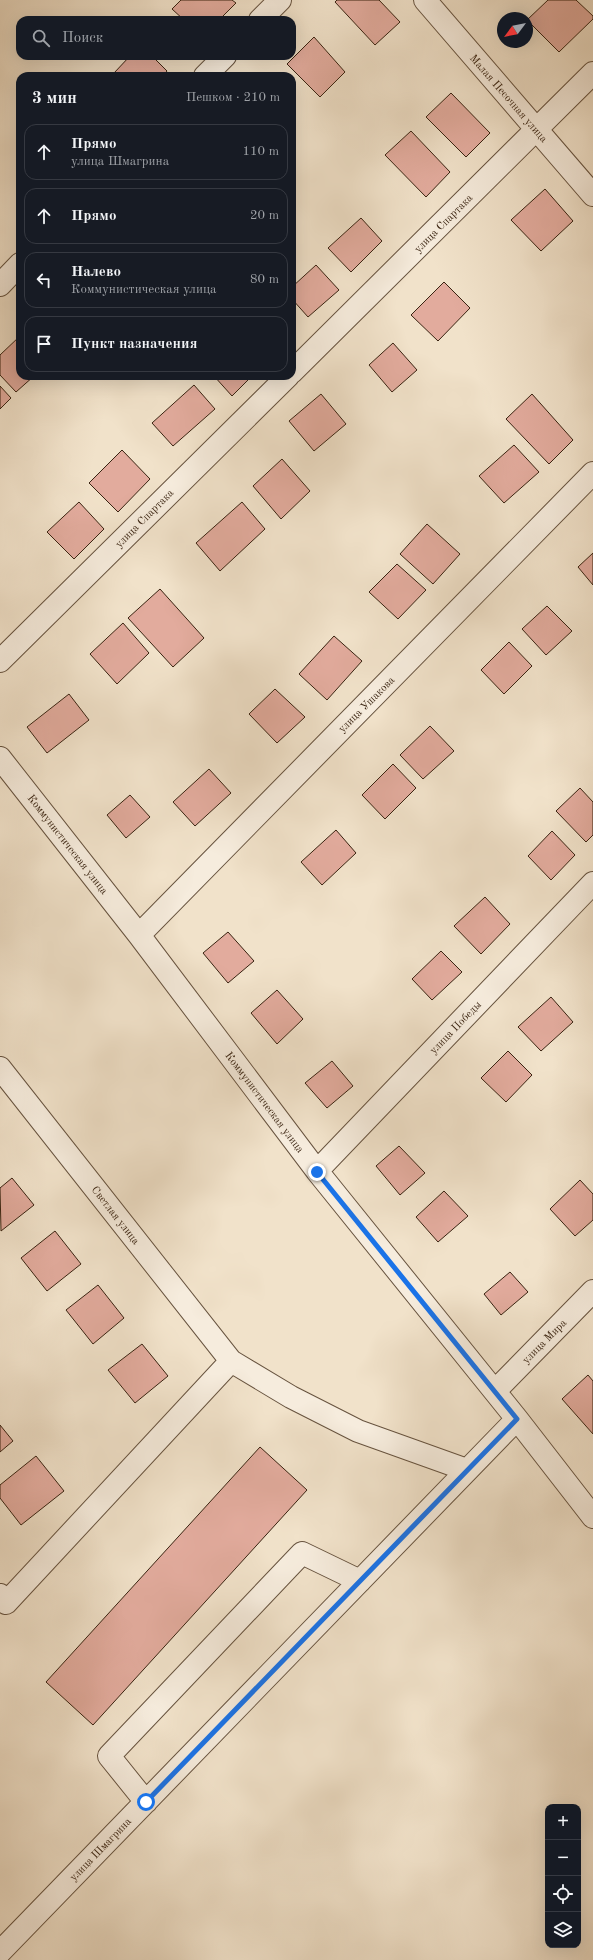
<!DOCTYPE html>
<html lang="ru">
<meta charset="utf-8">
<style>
body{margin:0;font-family:"Old Standard TT",serif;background:#20242c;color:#f1f3f6}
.controls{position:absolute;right:12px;bottom:12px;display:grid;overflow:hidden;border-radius:8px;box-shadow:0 4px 16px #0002}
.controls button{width:36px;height:36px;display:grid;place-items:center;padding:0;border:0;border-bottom:1px solid #363941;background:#171b24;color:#f1f3f6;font:20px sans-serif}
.compass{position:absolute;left:497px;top:12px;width:36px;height:36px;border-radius:50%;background:#171b24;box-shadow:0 4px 16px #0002;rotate:238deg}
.stop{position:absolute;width:12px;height:12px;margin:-9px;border:3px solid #1a73e8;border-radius:50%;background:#fff}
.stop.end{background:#1a73e8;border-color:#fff;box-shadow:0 1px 4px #0008}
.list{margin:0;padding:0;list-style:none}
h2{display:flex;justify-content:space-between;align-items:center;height:52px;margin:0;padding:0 16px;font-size:17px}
h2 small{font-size:13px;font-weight:400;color:#9ea1a6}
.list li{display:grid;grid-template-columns:26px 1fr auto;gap:12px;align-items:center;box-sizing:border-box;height:56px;margin:0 8px 8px;padding:0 8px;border:1px solid #363941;border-radius:12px}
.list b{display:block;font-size:15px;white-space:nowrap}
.list p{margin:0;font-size:13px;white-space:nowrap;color:#9ea1a6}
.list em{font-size:13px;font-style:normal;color:#9ea1a6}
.icon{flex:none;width:22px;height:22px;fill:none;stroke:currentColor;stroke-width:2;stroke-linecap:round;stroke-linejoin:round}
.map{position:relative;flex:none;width:593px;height:1960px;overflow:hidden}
.search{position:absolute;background:#171b24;box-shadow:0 4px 16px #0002;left:16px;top:16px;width:280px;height:44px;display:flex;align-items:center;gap:10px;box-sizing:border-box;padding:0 14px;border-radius:12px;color:#9ea1a6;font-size:15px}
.panel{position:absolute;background:#171b24;box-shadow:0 4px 16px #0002;left:16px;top:72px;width:280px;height:308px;border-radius:12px}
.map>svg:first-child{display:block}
</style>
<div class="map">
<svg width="593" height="1960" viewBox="0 0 593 1960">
<rect width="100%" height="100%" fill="#f1e2ca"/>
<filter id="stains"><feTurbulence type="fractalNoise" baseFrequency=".005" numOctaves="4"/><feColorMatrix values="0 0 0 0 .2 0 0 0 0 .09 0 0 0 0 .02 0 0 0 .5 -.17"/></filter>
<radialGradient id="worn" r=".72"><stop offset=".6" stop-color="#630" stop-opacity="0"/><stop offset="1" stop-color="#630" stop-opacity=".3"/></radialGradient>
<path fill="#e2ab9d" stroke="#392311" d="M181,0H232L236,3L219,20H184L172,9Z
M337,0H379L400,22L375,45L335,2Z
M548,0H576L593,16V19L559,52L527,20Z
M314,37L345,72L320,97L287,64Z
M130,56H152L167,71L163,76H117L114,73Z
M451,93L490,133L466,157L426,117Z
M411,131L450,172L426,197L385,155Z
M545,189L573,221L541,251L511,220Z
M361,218L382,241L351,272L328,248Z
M316,265L339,290L308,317L292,299V287Z
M444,282L470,308L438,341L411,315Z
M20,336V376H34L16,392L0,375V355Z
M393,343L417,370L392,392L369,365Z
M214,376H252L232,396Z
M194,385L215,409L173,446L152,423Z
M0,386L11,398L0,409Z
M321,394L346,424L314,451L289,421Z
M532,394L573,440L549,464L506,419Z
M514,445L539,472L504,503L479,476Z
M122,450L150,479L118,512L89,483Z
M282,459L310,491L281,519L253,486Z
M79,502L104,529L74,559L47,532Z
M242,502L265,529L220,571L196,543Z
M427,524L460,554L433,584L400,554Z
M593,553V585L578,567Z
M397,564L426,590L398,619L369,592Z
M160,589L204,638L173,667L128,618Z
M547,606L572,631L546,655L522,629Z
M123,623L149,653L117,684L90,654Z
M334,636L362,661L327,700L299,674Z
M509,642L532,666L504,694L481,670Z
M275,689L305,717L277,743L249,714Z
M69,694L89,720L47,753L27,727Z
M430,726L454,751L423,779L400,755Z
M393,764L416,788L385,819L362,795Z
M209,769L231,793L195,826L173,802Z
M580,788L593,802V835L586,842L556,811Z
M130,795L150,817L126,838L107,815Z
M336,830L356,853L322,885L301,862Z
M552,831L575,855L551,880L528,856Z
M485,897L510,924L481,954L454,926Z
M228,932L254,961L228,983L203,953Z
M441,951L462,972L432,1000L412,979Z
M277,990L303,1019L277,1044L251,1013Z
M551,997L573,1022L541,1051L518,1027Z
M508,1051L532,1075L506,1102L481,1078Z
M332,1061L353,1086L327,1108L305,1083Z
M399,1146L425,1173L400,1195L376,1166Z
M12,1178L34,1205L1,1231L0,1188Z
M580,1180L593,1194V1220L575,1236L550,1209Z
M444,1191L468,1216L438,1242L416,1217Z
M55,1231L81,1264L47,1291L21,1258Z
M510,1272L528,1292L501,1315L484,1294Z
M98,1285L124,1318L93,1344L66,1310Z
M142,1344L168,1376L135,1403L108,1370Z
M588,1375L593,1381V1434L562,1399Z
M0,1425L13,1441L0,1452Z
M260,1447L307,1490L93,1725L46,1682Z
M36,1456L64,1491L21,1525L0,1498V1485Z"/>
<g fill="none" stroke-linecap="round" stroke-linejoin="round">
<defs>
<path id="minor" d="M425,0L593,195
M260,20L280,0
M205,76L225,56
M0,285L20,264
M292,372L593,73
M0,661L288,376
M0,758L139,935L317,1171L517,1419L593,1517
M139,935L593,473
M0,1068L231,1361L291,1397L358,1431L467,1470
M317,1171L593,883
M495,1391L593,1291
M0,1595L6,1603L231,1361
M146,1802L109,1756L302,1553L360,1581
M0,1952L517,1419"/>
</defs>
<use href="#minor" stroke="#67533f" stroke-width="24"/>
<use href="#minor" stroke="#f6ecdd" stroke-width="22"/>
</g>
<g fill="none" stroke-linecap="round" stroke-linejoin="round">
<path stroke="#1a73e8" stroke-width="5" d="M146,1802L517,1419L317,1172"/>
</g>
<g text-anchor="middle" stroke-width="3.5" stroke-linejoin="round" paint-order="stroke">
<g font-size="11" fill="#392311" stroke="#f6ecdd">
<text transform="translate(509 98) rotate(49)" y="4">Малая Песочная улица</text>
<text transform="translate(443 223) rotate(-45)" y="4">улица Спартака</text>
<text transform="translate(144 518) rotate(-45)" y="4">улица Спартака</text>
<text transform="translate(366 704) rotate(-45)" y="4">улица Ушакова</text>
<text transform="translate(68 844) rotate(52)" y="4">Коммунистическая улица</text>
<text transform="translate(455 1027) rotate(-46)" y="4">улица Победы</text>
<text transform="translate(265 1102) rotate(53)" y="4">Коммунистическая улица</text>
<text transform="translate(116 1215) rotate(52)" y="4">Светлая улица</text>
<text transform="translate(544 1341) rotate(-45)" y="4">улица Мира</text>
<text transform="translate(100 1849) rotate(-46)" y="4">улица Шмагрина</text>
</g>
</g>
<rect width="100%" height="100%" filter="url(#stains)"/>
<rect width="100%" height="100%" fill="url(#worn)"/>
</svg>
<div class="controls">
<button>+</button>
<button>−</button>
<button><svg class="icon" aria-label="locate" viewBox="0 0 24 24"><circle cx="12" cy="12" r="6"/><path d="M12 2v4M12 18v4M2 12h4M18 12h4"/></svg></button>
<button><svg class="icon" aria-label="layers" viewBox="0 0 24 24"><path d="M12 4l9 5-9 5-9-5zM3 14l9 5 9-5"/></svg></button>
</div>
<svg class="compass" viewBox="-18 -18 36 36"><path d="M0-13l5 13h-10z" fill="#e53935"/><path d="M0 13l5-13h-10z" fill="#9ea1a6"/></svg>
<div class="stop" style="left:146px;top:1802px"></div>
<div class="stop end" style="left:317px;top:1172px"></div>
<div class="search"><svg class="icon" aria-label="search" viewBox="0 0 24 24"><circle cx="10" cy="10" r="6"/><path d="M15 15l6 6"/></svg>Поиск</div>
<section class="panel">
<h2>3 мин<small>Пешком · 210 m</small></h2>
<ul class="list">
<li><svg class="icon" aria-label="ahead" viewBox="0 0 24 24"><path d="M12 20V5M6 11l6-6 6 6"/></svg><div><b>Прямо</b><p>улица Шмагрина</p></div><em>110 m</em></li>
<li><svg class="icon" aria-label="ahead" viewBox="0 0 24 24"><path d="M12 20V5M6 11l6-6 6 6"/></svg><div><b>Прямо</b></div><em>20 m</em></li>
<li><svg class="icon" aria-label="left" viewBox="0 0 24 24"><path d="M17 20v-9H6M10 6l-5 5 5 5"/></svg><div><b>Налево</b><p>Коммунистическая улица</p></div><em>80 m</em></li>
<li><svg class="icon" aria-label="arrive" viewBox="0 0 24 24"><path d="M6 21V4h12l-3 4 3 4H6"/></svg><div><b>Пункт назначения</b></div></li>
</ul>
</section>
</div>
